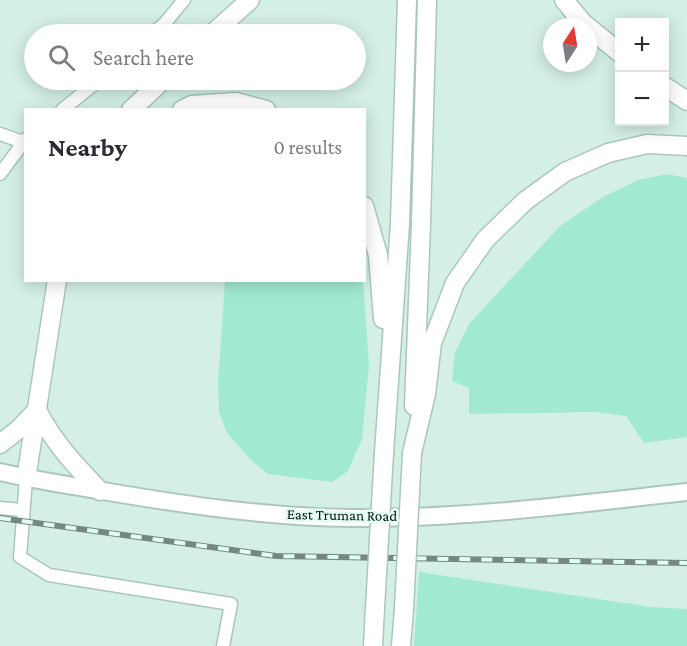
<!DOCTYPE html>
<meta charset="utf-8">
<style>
body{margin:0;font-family:"Crimson Pro",serif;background:#f7f7f7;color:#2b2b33}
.controls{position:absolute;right:18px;top:18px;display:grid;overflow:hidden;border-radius:0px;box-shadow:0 3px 15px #0003}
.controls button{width:54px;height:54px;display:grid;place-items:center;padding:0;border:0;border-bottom:2px solid #e1e1e2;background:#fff;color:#2b2b33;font:30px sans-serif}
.compass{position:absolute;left:543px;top:18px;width:54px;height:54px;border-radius:50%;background:#fff;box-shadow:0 3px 15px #0003;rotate:12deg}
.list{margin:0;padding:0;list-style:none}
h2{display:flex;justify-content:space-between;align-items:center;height:78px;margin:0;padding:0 24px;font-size:26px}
h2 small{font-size:20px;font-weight:400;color:#7c7c81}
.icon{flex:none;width:33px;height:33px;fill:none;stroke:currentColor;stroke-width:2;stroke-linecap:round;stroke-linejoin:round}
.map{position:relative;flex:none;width:687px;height:646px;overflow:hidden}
.search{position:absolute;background:#fff;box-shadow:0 3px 15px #0003;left:24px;top:24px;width:342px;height:66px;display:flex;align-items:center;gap:15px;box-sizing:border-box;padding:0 21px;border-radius:33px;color:#7c7c81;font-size:22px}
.panel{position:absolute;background:#fff;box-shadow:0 3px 15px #0003;left:24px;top:108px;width:342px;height:174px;border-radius:0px}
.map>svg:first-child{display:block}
</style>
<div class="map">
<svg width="687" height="646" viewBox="0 0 687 646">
<rect width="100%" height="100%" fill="#d4f0e5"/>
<path fill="#a1eacf" d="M667,174L687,178V437L644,443L626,416L594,412L469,414V388L452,381L455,352L469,324L560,226L601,198L638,180Z
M225,281H363L369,366L362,439L348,471L332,482L268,474L251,460L227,433L219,412L218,382Z
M419,572L651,607L687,609V646H414Z"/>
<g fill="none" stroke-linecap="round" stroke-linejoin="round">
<defs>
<path id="minor" d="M152,34L165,23L184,0
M62,110L99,80
M0,134L23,142
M0,174L26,139
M26,479L20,557L49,575L231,604L223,646
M0,508L22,510"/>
<path id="major" d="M0,472C34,480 68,485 103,491C185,505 268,517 351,518C464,519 576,504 687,492"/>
<path id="highway" d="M564,0L583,23L620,53
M212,34L250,0
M664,86L687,101
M131,110L163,80
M182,110L192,105L236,102L266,110
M364,206L378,255L383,319
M414,406L421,224L427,0
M0,444L19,429L37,410C54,443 74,464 100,491
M384,453L400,223L407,0
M412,453L426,394L432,343L455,283L485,240L525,201L565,172L608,153L647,144L687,146
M26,479L57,280
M373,646L375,608
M401,646L404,609"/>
</defs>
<use href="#minor" stroke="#abc7bc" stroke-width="15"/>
<use href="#major" stroke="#abc7bc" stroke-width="20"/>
<use href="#highway" stroke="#abc7bc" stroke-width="21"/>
<use href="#minor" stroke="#fff" stroke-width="12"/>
<use href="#major" stroke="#fff" stroke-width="16"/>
<use href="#highway" stroke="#fff" stroke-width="18"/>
<defs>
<path id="rail" d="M0,518L276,556L687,563"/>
</defs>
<use href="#rail" stroke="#748780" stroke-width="6"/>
<use href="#rail" stroke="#e1fef2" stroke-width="4" stroke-dasharray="11" stroke-linecap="butt"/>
<defs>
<path id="highway-bridge" d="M375,608L384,453
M404,609L412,453"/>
</defs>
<use href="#highway-bridge" stroke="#abc7bc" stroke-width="21" stroke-linecap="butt"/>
<use href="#highway-bridge" stroke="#fff" stroke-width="18"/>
</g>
<g text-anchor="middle" stroke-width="5" stroke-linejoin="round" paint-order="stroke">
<g font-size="15" fill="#050e0a" stroke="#e1fef2">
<text transform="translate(342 515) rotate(1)" y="5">East Truman Road</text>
</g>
</g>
</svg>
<div class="controls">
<button>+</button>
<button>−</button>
</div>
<svg class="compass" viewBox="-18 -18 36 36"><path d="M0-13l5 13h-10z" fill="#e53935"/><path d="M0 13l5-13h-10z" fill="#7c7c81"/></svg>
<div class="search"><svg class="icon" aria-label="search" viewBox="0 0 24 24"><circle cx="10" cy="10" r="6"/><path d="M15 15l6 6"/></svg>Search here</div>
<section class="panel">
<h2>Nearby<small>0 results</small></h2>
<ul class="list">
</ul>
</section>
</div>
